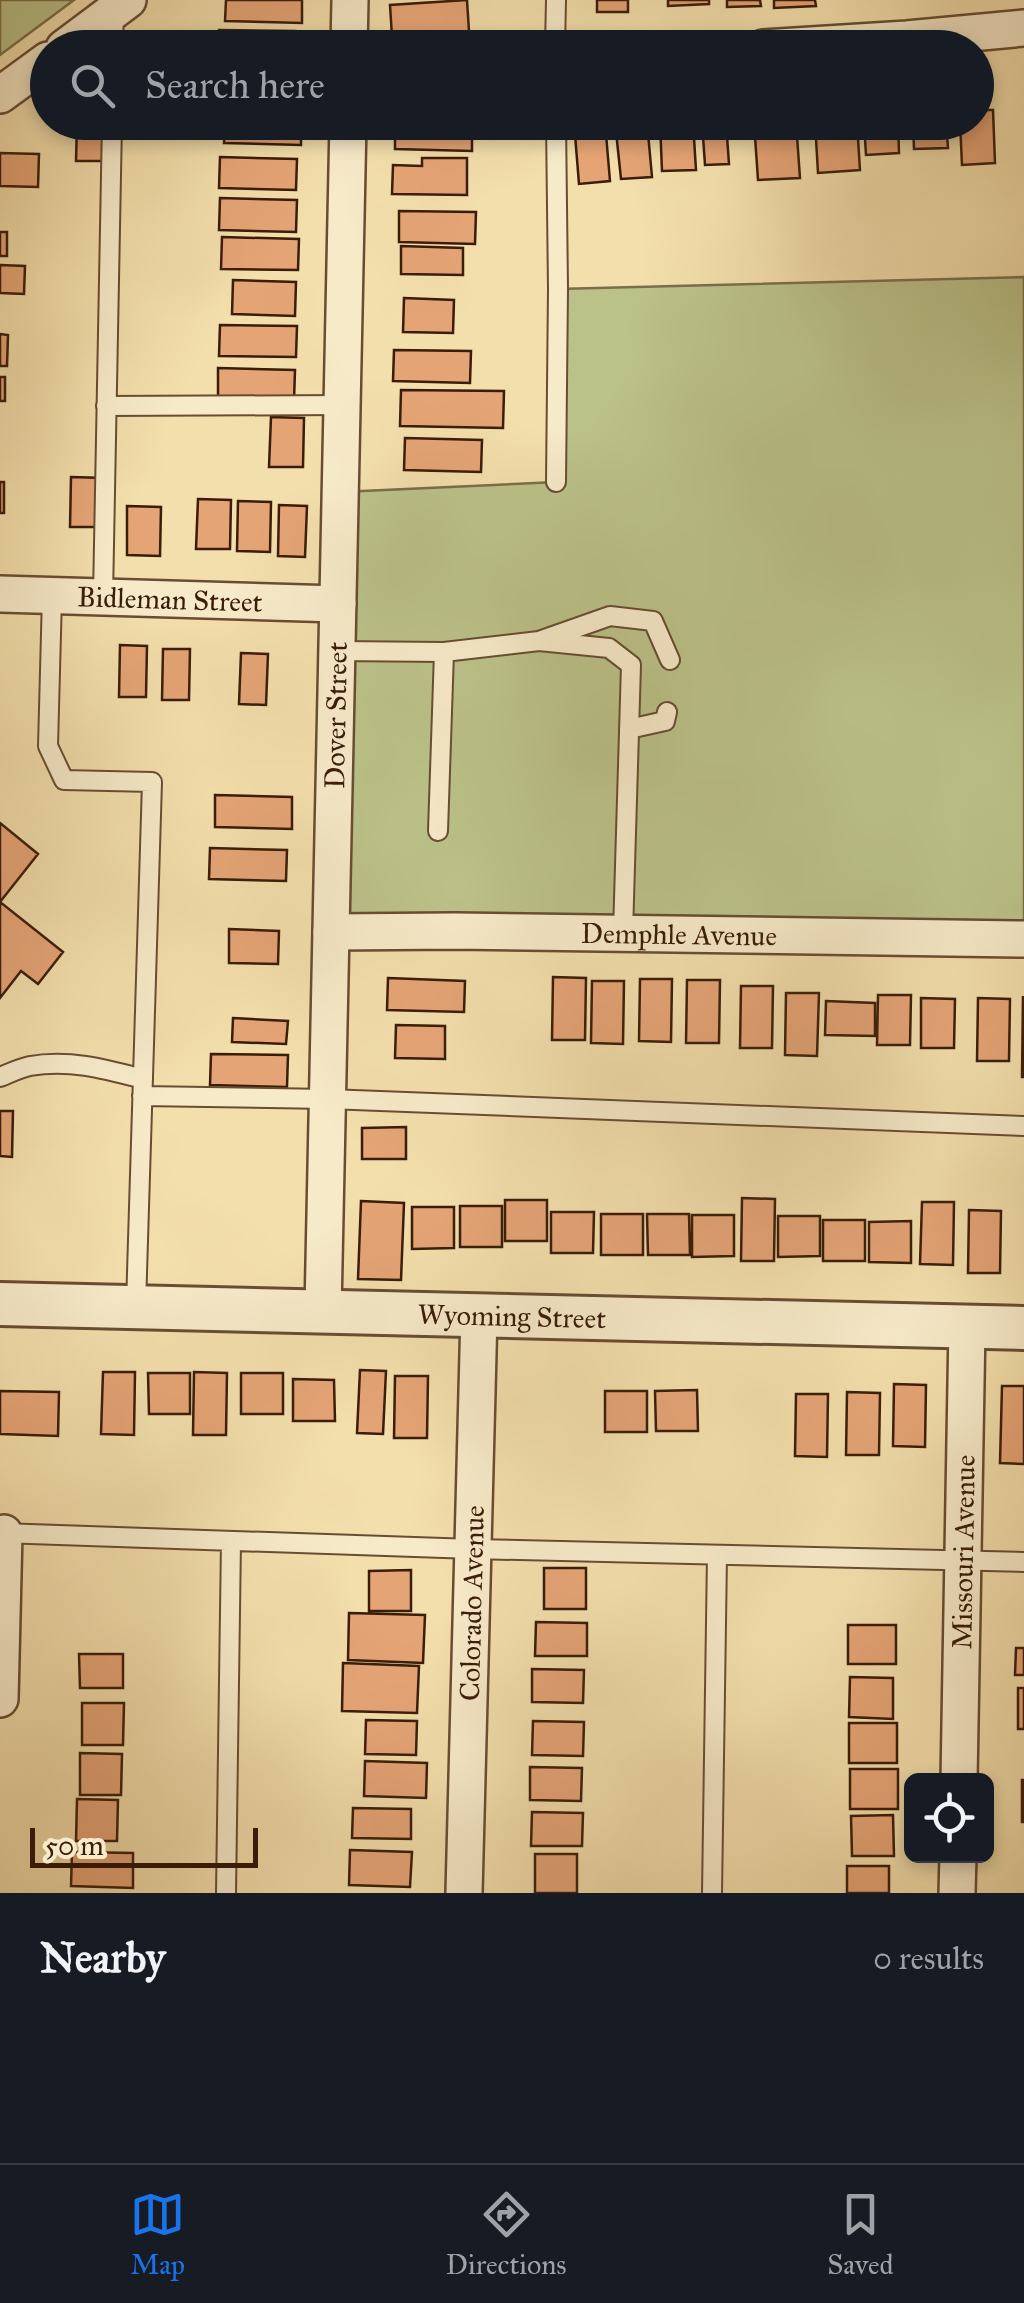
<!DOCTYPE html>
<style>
body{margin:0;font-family:"IM FELL Great Primer",serif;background:#20242c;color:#f1f3f6}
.controls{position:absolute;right:30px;bottom:30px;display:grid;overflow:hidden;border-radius:15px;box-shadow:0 5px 15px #0003}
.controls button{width:90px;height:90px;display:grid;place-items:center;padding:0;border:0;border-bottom:2px solid #363941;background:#171b24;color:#f1f3f6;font:50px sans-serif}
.scale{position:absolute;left:30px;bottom:25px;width:228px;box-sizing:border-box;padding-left:10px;border:5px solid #3a1c09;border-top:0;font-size:28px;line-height:35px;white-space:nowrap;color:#3a1c09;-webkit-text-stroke:8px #f7eac9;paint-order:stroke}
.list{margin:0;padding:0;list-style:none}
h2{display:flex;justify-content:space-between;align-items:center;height:130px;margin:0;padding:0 40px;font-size:42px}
h2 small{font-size:32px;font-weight:400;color:#9ea1a6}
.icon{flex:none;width:55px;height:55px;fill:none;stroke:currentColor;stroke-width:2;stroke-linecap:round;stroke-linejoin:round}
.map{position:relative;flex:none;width:1024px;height:1893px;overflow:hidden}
.search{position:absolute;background:#171b24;box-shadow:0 5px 15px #0003;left:30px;right:30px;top:30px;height:110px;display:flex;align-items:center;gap:25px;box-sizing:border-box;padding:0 35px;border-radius:55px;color:#9ea1a6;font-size:38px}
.sheet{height:270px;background:#171b24}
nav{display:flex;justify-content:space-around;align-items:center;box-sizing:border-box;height:140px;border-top:2px solid #363941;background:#171b24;font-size:28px;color:#9ea1a6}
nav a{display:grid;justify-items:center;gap:5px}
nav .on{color:#1a73e8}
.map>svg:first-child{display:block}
</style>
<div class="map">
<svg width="1024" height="1893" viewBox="0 0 1024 1893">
<rect width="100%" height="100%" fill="#f3dfac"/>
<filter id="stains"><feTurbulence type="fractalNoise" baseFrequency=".002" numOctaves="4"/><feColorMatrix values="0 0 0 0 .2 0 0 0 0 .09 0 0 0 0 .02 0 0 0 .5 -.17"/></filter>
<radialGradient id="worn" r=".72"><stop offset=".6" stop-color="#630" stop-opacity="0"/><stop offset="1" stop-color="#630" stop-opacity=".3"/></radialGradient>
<path fill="#bbc289" stroke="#7a6f49" stroke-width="2.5" d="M0,0H74L0,55Z
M1024,277V939L331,932L341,492L556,482L558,289Z"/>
<path fill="#e5a476" stroke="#3a1c09" stroke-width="2.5" d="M226,0H302V23L225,21Z
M467,0L469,31L392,37L390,5Z
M597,0H628V12H597Z
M668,0H709V4L668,6Z
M727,0H760L761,6L727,7Z
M774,0H815L816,6L774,8Z
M219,30L295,31V48H218Z
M976,110H993L995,163L962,165L960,122H976Z
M77,122H105L104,161H76Z
M225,122H301V145L224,143Z
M395,122H472V151L395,149Z
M574,122H605L610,181L579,184Z
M615,122H647L652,177L621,179Z
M660,122H693L696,170L662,171Z
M702,122H726L729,164L705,165Z
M754,122H796L800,178L758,180Z
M815,122H857L860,170L818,173Z
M864,122H898L899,153L866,155Z
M913,122H946L948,148L914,149Z
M0,153L39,154L38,187L0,186Z
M220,157L297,159L296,190L219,188Z
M422,158H467V195L392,194L393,165L422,166Z
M220,198L297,200L296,232L219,230Z
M399,211L476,212L475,244L399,242Z
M0,232H7V256H0Z
M222,237L299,239L298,270L221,269Z
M401,246L463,248V275L401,274Z
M0,265L25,266L24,294L0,293Z
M233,280L296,282L295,316L232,314Z
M404,298L454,300L453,333L403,332Z
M220,325L297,326L296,357L219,356Z
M0,334L8,335L7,366H0Z
M394,350L471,351L470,383L393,381Z
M218,368L295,370L294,401L218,399Z
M0,377H5V401H0Z
M401,390L504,391L503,428L400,426Z
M271,417L304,418L303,467H269Z
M405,438L482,440L481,472L404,470Z
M71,477L105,478L103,527H70Z
M0,482H4V513H0Z
M198,499L231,500L230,549H196Z
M238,501L271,502L270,552L237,551Z
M279,505L307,506L305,557L278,556Z
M127,506L161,507L160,556L127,555Z
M120,645L147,646L146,697H119Z
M163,649H190L189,700H162Z
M241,653L268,654L266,705L239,704Z
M215,795L292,797V829L215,827Z
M0,823L38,854L0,902L63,952L38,984L21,971L0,998Z
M210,848L287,850L286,881L209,879Z
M229,929L279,931L278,964L229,963Z
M553,977L586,978L585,1040H552Z
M388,978L465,981L464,1012L387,1010Z
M640,979H672L671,1042L639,1041Z
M687,980H720L719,1043H686Z
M592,981H624L623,1044L591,1043Z
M741,986H773L772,1048H740Z
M786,993H819L817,1056L785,1055Z
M878,995H911L910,1045H877Z
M1023,996L1024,1077H1022Z
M921,998L955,999L954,1048H921Z
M978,998L1010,999L1009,1061H977Z
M826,1001L875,1003V1036L825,1035Z
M233,1018L288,1021L286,1044L232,1042Z
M396,1025L445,1026V1059L395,1058Z
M211,1054L288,1055L287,1087L210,1085Z
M0,1111H13L12,1157L0,1156Z
M406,1127V1159H362V1128Z
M742,1198L775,1199L774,1261H741Z
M505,1200H547V1241H505Z
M361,1201L404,1203L401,1280L358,1279Z
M922,1202H954L953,1265L920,1264Z
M460,1206H502V1247H460Z
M412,1207H454V1248L412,1249Z
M969,1210L1001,1211L1000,1273H968Z
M551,1212H594L593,1253H551Z
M601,1214H643V1255H601Z
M647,1214H689L690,1255H648Z
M692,1215H734V1256L692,1257Z
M778,1216H820V1256L778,1257Z
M823,1220H865V1261H823Z
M911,1221V1263L869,1262V1222Z
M360,1370L386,1371L383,1434L357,1433Z
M103,1372H135L134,1435L101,1434Z
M194,1372L227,1373L226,1435H193Z
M148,1373H190V1414H149Z
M241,1373H283V1414H241Z
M395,1376H428L427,1438H394Z
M293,1379L334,1380L335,1421H293Z
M894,1384L926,1385L925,1447L893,1446Z
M1002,1386H1024V1464L1000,1463Z
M697,1390L698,1431H656L655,1391Z
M0,1391L59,1392L58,1436L0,1434Z
M605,1391H647V1432H605Z
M847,1392L880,1393L879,1455H846Z
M796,1394H828L827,1457L795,1456Z
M544,1568H586V1609H544Z
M411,1570V1611H369V1571Z
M349,1613L425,1615L423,1663L348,1660Z
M536,1622L587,1623V1656H535Z
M848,1625H896V1664H848Z
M1016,1648H1024V1675H1015Z
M79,1654H123V1688H80Z
M343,1663L419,1666L417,1713L342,1711Z
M532,1669L584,1670L583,1703L532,1702Z
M850,1677L893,1678V1719L849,1717Z
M1018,1688H1024V1729H1018Z
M82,1703H124L123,1745H82Z
M366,1720L417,1721L416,1755L365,1754Z
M533,1721L584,1722L583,1756L532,1755Z
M849,1723H897V1763H849Z
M80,1753L122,1754L121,1795H80Z
M365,1761L427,1763L426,1798L364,1796Z
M530,1767L582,1768L581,1801L530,1800Z
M850,1769H898V1809H850Z
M1022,1780H1024V1822H1022Z
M77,1799L118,1800L117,1841H76Z
M353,1808L411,1809V1839L352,1838Z
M532,1812L583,1813L582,1846H531Z
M893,1815L894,1856H852L851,1816Z
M350,1850L412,1852L410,1887L349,1885Z
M72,1852L133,1853V1888L71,1886Z
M535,1854H577V1893H535Z
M847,1866H889V1893H847Z"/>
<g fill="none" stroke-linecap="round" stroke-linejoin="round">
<defs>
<path id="service" d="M113,48L114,10
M555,48L556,0
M556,122L558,289L556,482
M106,406L343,405
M52,596L48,746L64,780L152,782L136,1306
M103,597L112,122
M539,641L609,648L631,665L623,933
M337,651L444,652L539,641L610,616L653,621L670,660
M629,729L665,721L667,712
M438,831L444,652
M0,1077C10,1073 20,1068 30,1066C69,1059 105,1069 143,1079
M142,1096L328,1099L1024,1126
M0,1533L473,1549L1024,1562
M226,1893L231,1541
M712,1893L717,1555"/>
<g id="minor">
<path d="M64,48L128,0"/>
<path d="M349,48L350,0"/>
<path d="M763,48L907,39L1024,28"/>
<path d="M0,95L48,60"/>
<path id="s1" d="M0,594L338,604"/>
<path id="s2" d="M331,932L455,931L1024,939"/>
<path id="s3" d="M323,1310L348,122"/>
<path d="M0,1699L4,1533"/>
<path id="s4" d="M959,1780L967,1326"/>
<path id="s5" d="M464,1893L479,1314"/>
<path d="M957,1893L958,1856"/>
</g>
<g id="tertiary">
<path id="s6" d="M0,1304L1024,1328"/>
</g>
</defs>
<use href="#service" stroke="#684d32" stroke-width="22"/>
<use href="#minor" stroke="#684d32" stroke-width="40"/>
<use href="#tertiary" stroke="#684d32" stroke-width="48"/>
<use href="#service" stroke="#f7eac9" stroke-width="18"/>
<use href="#minor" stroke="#f7eac9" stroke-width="35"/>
<use href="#tertiary" stroke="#f7eac9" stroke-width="42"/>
</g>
<g text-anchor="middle" stroke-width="8" stroke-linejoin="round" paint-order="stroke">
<g font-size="28" fill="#3a1c09" stroke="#f7eac9">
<text dy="10" stroke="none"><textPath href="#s1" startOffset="170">Bidleman Street</textPath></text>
<text dy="10" stroke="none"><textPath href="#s3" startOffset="595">Dover Street</textPath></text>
<text dy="10" stroke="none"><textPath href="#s2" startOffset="348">Demphle Avenue</textPath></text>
<text dy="10" stroke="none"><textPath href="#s6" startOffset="512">Wyoming Street</textPath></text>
<text dy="10" stroke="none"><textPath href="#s4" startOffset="228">Missouri Avenue</textPath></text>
<text dy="10" stroke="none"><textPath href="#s5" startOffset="290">Colorado Avenue</textPath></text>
</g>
</g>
<rect width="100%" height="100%" filter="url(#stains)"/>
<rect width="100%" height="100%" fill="url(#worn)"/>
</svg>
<div class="controls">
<button><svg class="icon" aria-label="locate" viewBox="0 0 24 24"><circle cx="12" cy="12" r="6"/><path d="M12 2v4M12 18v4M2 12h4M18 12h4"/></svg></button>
</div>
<div class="scale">50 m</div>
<div class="search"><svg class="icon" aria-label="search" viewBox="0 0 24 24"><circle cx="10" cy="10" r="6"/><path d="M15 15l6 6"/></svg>Search here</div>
</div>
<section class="sheet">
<h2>Nearby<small>0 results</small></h2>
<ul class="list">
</ul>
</section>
<nav>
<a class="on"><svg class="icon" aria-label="map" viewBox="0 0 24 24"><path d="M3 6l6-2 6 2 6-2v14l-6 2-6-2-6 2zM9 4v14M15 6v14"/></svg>Map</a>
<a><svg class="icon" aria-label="directions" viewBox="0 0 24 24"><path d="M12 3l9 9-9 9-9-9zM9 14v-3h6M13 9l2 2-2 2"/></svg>Directions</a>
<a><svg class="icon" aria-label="saved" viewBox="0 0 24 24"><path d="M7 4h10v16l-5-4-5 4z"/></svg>Saved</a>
</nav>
